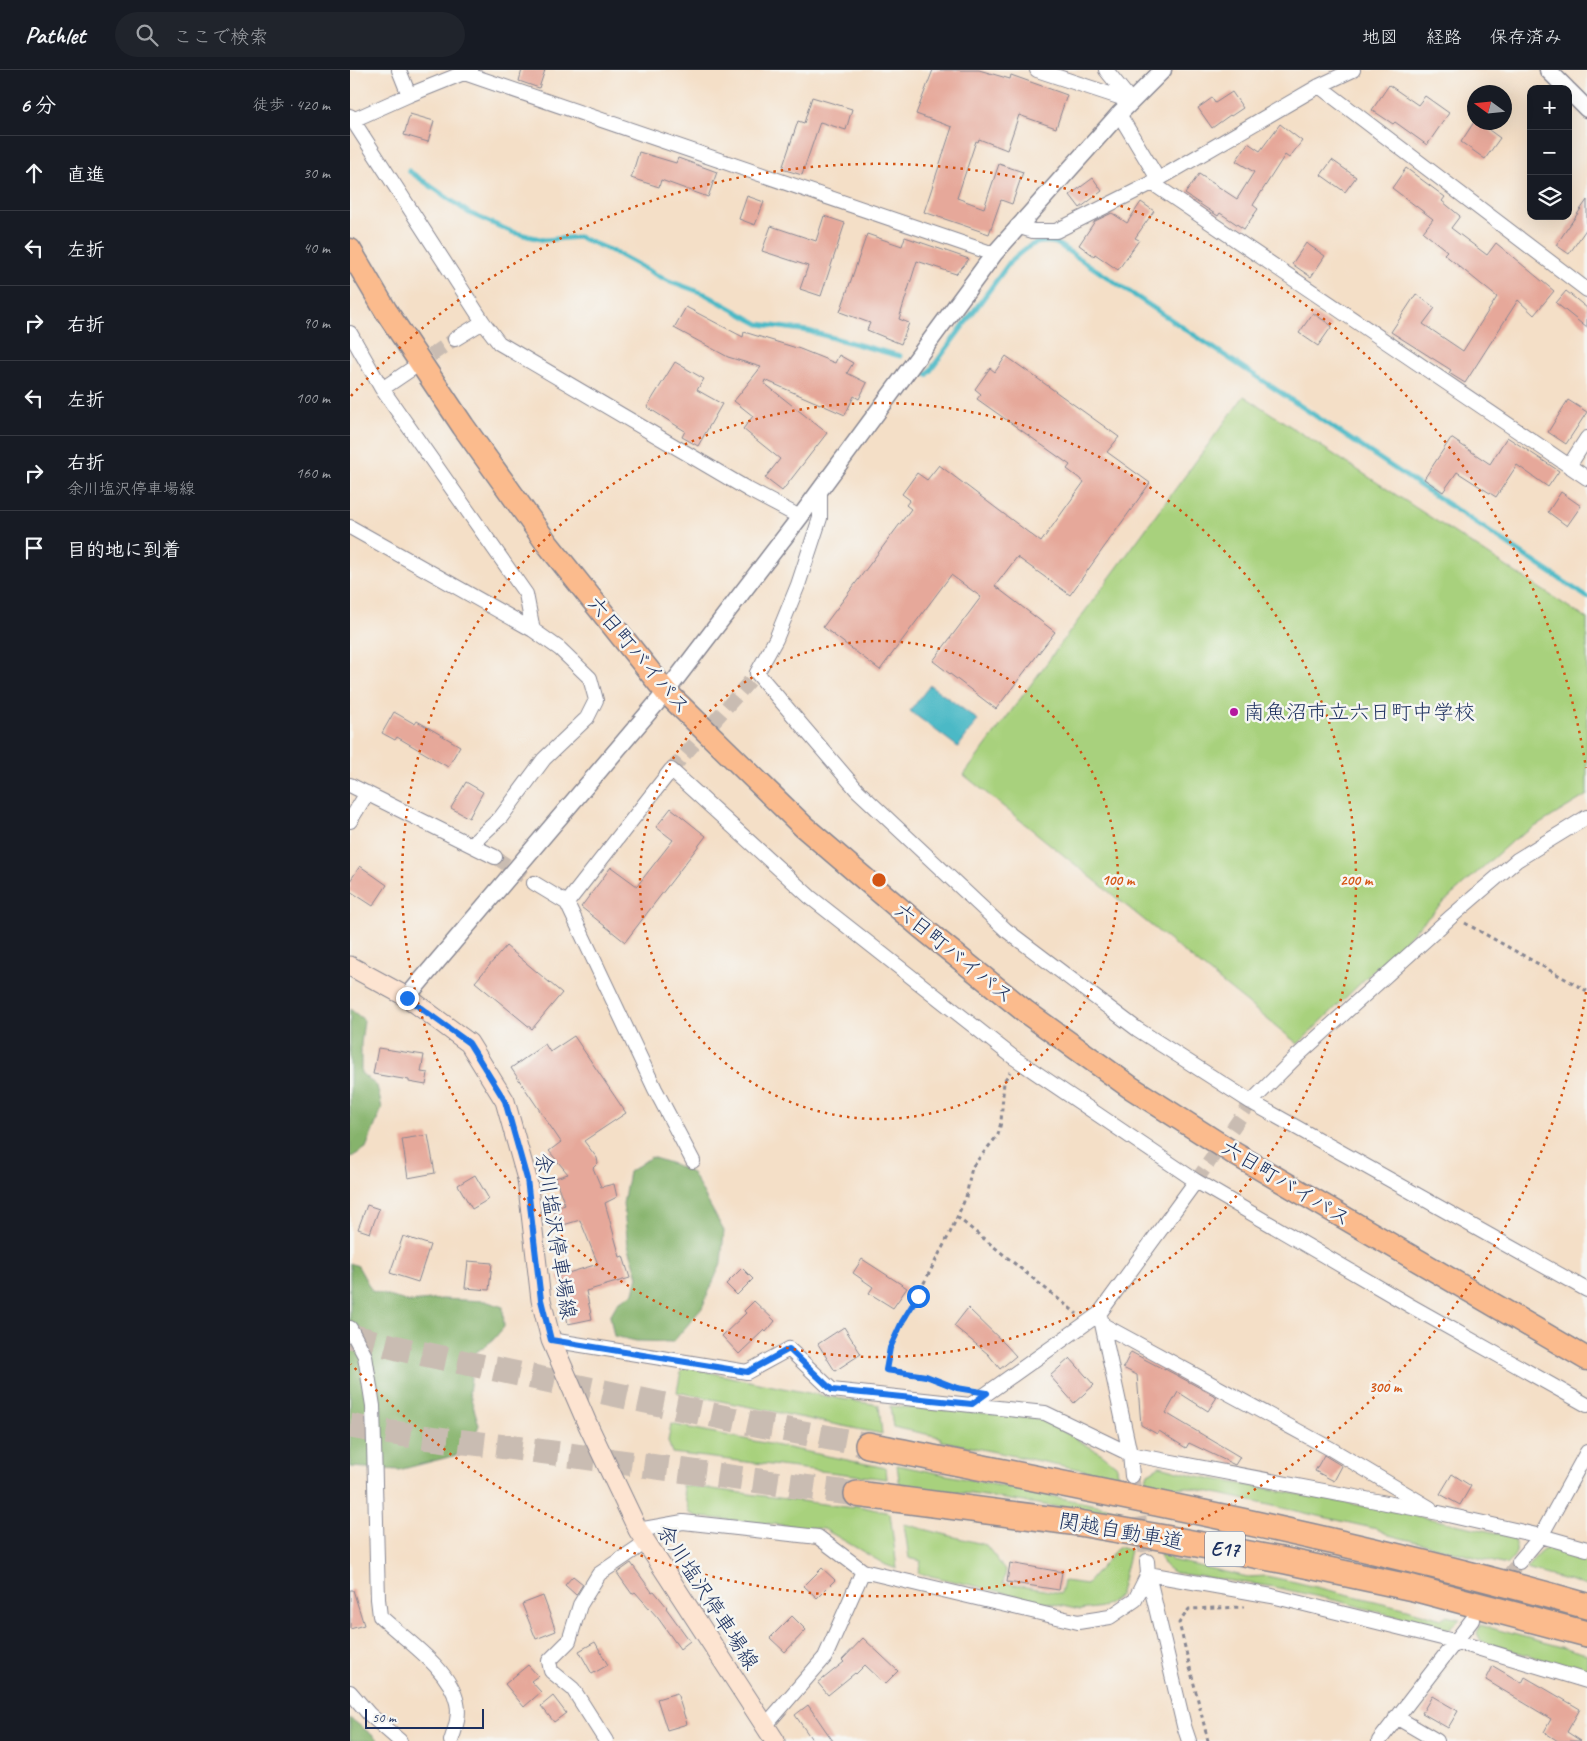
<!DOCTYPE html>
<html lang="ja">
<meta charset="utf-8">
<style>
body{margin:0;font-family:Caveat,"Klee One",sans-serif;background:#20242c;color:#f1f3f6}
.controls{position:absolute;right:15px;top:15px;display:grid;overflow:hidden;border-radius:10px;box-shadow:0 5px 20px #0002}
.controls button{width:45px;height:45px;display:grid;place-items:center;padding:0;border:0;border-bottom:1px solid #363941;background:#171b24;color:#f1f3f6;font:25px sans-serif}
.compass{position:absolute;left:1117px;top:15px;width:45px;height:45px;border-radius:50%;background:#171b24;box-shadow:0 5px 20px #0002;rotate:285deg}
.scale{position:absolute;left:15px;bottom:12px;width:119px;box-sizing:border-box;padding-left:5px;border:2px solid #1b2f5e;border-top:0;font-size:14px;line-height:18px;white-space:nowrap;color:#1b2f5e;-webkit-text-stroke:4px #f6f6f2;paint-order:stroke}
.stop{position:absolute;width:15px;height:15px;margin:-11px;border:4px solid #1a73e8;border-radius:50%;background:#fff}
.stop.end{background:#1a73e8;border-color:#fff;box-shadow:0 1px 5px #0008}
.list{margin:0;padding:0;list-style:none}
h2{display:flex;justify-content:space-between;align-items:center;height:65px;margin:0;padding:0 20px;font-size:21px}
h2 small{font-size:16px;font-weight:400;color:#9ea1a6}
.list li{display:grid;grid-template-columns:32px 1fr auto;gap:15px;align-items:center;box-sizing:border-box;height:75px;padding:0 20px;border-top:1px solid #363941}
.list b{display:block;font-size:19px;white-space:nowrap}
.list p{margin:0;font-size:16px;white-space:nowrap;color:#9ea1a6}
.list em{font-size:16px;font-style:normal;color:#9ea1a6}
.icon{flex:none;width:28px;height:28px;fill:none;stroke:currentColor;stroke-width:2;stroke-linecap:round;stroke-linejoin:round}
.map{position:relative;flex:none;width:1237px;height:1671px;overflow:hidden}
header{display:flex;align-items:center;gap:30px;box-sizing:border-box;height:70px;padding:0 25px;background:#171b24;border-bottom:1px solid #363941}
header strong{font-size:24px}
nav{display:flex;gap:28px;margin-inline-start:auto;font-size:18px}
.search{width:350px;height:45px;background:#20242c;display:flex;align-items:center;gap:12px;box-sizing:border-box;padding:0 18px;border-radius:28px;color:#9ea1a6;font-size:19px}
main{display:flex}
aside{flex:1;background:#171b24}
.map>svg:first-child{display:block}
</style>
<header>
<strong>Pathlet</strong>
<div class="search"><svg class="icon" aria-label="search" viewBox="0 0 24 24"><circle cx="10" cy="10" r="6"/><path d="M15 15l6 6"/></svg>ここで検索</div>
<nav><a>地図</a><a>経路</a><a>保存済み</a></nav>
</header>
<main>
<aside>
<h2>6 分<small>徒歩 · 420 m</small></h2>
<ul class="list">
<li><svg class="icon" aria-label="ahead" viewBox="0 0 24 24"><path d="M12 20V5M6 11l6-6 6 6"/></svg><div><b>直進</b></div><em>30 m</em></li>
<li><svg class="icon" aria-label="left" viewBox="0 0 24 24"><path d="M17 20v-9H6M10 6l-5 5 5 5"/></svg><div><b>左折</b></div><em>40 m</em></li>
<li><svg class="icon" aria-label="right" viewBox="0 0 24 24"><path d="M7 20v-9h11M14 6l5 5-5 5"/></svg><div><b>右折</b></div><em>90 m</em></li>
<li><svg class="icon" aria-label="left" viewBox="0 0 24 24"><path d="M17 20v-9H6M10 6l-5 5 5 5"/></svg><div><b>左折</b></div><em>100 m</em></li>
<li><svg class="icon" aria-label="right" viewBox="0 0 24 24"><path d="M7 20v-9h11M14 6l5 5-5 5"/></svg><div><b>右折</b><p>余川塩沢停車場線</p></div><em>160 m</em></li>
<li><svg class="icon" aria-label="arrive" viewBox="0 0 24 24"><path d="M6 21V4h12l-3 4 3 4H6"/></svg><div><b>目的地に到着</b></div></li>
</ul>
</aside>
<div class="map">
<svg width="1237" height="1671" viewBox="0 0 1237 1671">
<rect width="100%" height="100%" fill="#f6f6f2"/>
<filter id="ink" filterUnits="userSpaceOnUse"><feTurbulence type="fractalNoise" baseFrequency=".02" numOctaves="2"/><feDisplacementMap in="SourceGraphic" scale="10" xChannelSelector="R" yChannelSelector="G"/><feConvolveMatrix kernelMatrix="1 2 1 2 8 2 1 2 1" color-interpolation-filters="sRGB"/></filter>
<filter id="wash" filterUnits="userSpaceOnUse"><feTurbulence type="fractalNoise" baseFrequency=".0096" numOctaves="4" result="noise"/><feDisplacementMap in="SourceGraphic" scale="20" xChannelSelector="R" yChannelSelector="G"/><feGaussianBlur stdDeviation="1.12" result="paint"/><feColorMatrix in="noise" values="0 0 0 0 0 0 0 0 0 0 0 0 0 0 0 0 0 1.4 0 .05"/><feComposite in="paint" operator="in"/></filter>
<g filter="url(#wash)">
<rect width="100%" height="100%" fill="#f4dfc7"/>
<path fill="#a8d17d" stroke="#62806e" d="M894,326L1237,549V725L1162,771L1094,832L948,974L614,705Z
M337,1297C400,1312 464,1325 529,1335L532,1364L327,1322L331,1301Z
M540,1336L645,1344L692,1349L752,1384L767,1396L768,1407L591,1371L590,1367L543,1357Z
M321,1354L536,1398L537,1409L322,1383L318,1371Z
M547,1395L771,1440L773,1447L622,1424L550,1417Z
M810,1396L847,1406L1063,1445L1161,1466C1170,1480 1167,1484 1156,1495L1039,1465L1027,1459L838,1417L820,1418L795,1412L798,1403Z
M332,1415L503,1438L504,1435L540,1443L547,1499L536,1495L474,1459L349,1447L339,1443Z
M554,1454L636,1475L656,1501L653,1513L711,1523L714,1511L737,1514L768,1477L780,1480L769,1527L752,1537L730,1540L568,1503L571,1491L559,1488Z
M1205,1476L1237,1484V1516L1176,1499C1184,1489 1191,1477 1205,1476Z
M810,1484L820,1487L821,1490L898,1507L916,1506L945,1512L1054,1538L1092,1549L1097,1546L1110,1549L1099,1559L1089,1558L988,1531L924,1517L825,1503C817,1498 811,1494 810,1484Z
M1130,1555L1237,1584V1603L1131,1571L1127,1563Z"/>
<path fill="#86b36c" stroke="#507165" d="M0,939L14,950L11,974V1003L27,1016L32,1038L16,1078L0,1088Z
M301,1087L323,1094L342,1103L374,1161L371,1193L352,1238L323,1272L286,1271L264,1266L260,1246L268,1232L284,1223L288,1206L278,1175L273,1134L279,1102Z
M0,1193L8,1196L22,1221L59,1232L92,1229L135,1231L153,1237L154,1257L143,1270L125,1283L119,1322L129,1355L118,1382L49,1400L0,1397Z
M0,1648L30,1671H0Z"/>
<path fill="#4cb9c6" stroke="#347492" d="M580,615L628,650L608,677L560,641Z"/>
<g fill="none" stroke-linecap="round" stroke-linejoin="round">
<path stroke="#4cb9c6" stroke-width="5" d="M59,101L119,143L162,162L194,170L229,167L264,182L314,209L355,224L409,254L458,261L550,286
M574,303L577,305L660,192C675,178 684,169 706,173L1237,527"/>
</g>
<g id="blocks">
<path fill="#e6a89a" d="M172,0H195L189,18L169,11Z
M583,0H629L660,9L661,5L717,25L706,58L669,45L657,80L629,69L628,72L626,71L607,128L634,138L649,94L673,102L662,134L651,130L639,164L574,142L602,57L566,44Z
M1039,15L1068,35L1075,26L1099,43L1077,75L1045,52L1043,54L1022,40Z
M882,22L893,38L881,46L880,45L862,58L848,38L862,28L865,33Z
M462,27L502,39L496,60L470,52L452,105L432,99L448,51L454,53Z
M60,44L84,51L78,72L54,65Z
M1124,52H1128L1150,68L1135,89L1111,72Z
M930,54L952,71L939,88L935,85L903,135L908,139L894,159L870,143L868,146L835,124L849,104L887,129L904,102L886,91L898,73L910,81Z
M289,82L326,93L328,88L367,102L358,127L311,110L309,117L281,108Z
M982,90L1006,107L995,122L971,105Z
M1056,98L1095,127L1092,131L1110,146L1101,158L1137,185L1146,173L1204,221L1184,245L1168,230L1115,313L1099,303L1101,300L1041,262L1066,224L1085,238L1073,254L1113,281L1147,227L1094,184L1097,181L1073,162L1083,149L1042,118Z
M743,108L752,121L730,138L720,125Z
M397,126L414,132L405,155L389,149Z
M1237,130V158L1219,184L1206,175Z
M791,132L804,141L785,168L789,170L768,200L745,184L744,186L729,175L745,151L762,143L777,153Z
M474,146L495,153L471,226L450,219L458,196L412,181L421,156L466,171Z
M517,164L552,176L555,167L619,189L606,204L567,191L549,249L559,253L551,274L517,260L520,253L490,242Z
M956,173L975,186L961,207L942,194Z
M1216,221L1237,238V258L1206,233Z
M336,237L393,267L394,262L450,279L485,293L489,285L503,293L497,303L517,313L509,329L504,326L495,345L415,310L414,313L477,363L432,421L415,408L430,389L393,359L403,346L384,331L411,297L378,287L324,258Z
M963,243L982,256L968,276L949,263Z
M656,286L769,367L757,382L800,413L720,525L667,487L645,516L705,562L646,639L583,591L631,527L601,505L530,600L473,557L561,439L556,435L560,430L552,424L567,403L577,410L589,395L691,472L734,412L717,399L720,395L627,329L631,324L625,319L640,298L645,302Z
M325,292L354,309L347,320L372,334L348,376L332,367L335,361L297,337Z
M1218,330L1237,342L1216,374L1198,362Z
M1157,367L1209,401L1198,417L1167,395L1146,427L1107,402L1093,422L1074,409L1101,368L1140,394Z
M1211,422L1231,436L1217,456L1198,442Z
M44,642L65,654L67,651L110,676L98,697L47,667L45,670L32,663Z
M116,712L133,722L119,748L101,738Z
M321,738L356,766L275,872L231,837L261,797L287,816L323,770L306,757Z
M10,796L37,815L23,836L0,821V811Z
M156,876L212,923L182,959L125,912Z
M224,966L276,1043L234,1071L247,1088L248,1093L243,1098L251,1117L264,1114L267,1127L255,1133L270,1187L273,1186L280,1208L236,1221L242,1249L218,1254L215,1239H218L208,1206L248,1194L230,1150L210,1156L203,1139L215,1135L205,1108L218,1104L199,1081L211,1072L161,998L195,974L200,982Z
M28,978L74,985L71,1002L78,1003L76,1015L59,1012V1010L23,1004Z
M78,1065L85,1103L58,1108L52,1069Z
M125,1105L139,1129L122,1139L108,1115Z
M17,1135L29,1139L20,1163L8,1159Z
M53,1166L80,1175L68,1212L40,1203Z
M512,1189L557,1218L543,1238L519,1223L523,1217L503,1203Z
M118,1191L142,1193L139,1220L115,1218Z
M392,1198L403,1209L387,1225L376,1214Z
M404,1231L425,1251L416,1262L414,1260L389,1284L372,1266L396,1243L394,1241Z
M618,1238L656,1275L666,1286L650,1299L638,1284L604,1256Z
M494,1257L511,1284L485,1301L468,1274Z
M781,1282L815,1300V1299L867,1327L858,1341L828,1322L816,1343L890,1387L885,1395L839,1373L836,1378L809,1361L807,1364L791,1355L787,1305L773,1298Z
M720,1288L744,1315L724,1333L700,1306Z
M974,1385L992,1396L984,1411L965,1401Z
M1102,1404L1121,1416L1110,1435L1090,1424Z
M281,1493L302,1522L304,1521L317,1537L316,1538L340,1571L330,1579L308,1548L285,1522L282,1524L267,1503Z
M660,1493L712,1502L709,1520L657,1512Z
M472,1498L485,1510L467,1528L454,1516Z
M223,1506L233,1514L226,1525L215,1515Z
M0,1520H3L14,1555L0,1559Z
M193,1526L206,1561L186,1569L172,1534Z
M442,1546L456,1560L435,1582L420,1568Z
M513,1568L548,1601L535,1614L515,1595L506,1604L505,1603L478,1625L468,1613L494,1592L492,1590Z
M245,1572L258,1595L242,1604L229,1581Z
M178,1595L188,1606L181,1611L191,1622L174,1637L155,1614Z
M1143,1596L1172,1613L1175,1607L1230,1639L1217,1662L1231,1671H1208L1194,1662L1201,1649L1136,1610Z
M327,1623L337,1654L317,1660L307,1629Z
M203,1626L216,1643L204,1652L191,1636Z
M1082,1626L1108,1641L1098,1658L1072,1643Z
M458,1635L483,1671H463L445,1645Z"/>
</g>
</g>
<g filter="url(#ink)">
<use href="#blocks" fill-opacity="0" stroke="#888792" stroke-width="1"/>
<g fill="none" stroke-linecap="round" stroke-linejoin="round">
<path stroke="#c9bcb2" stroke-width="14" stroke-dasharray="14 7" stroke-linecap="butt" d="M64,297L105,269
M321,700L407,603
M145,787L184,813
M846,1111L901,1032
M782,1406L797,1491
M1130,1540L1169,1492"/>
<path stroke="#c9bcb2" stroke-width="25" stroke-dasharray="25 12" stroke-linecap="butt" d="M0,1266L60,1281L400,1353L518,1375
M0,1356C60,1367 120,1372 180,1380C289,1394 398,1410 507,1424"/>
<defs>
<path id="minor" d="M49,0L59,25
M687,0L781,31
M756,0L781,31
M114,3L644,184
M969,16L1237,220
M769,44L808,109
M0,46L133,252L149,273L399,420L450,447
M3,50L59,25L121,0
M802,113L1237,408
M667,156L683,161H706L802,113L969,16L1003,0
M0,263L32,319L176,524L183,560
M105,269L133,252
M32,319L63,298
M1219,396L1237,368
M470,420V448L448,515L426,569L407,603L507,720L656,860L787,959L901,1032L1237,1220
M0,457L183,560L210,579L240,608L246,630L237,648L194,689L151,747L121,775
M0,715L145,787
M0,751L17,723
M184,813L217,833L305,1019L343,1091
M217,833L321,700L460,827L663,987L846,1111L1059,1235L1237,1335
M901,1032L947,986L1102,846L1167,790L1237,747
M751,1249L780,1384L782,1406
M753,1255L981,1379L1080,1438
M0,1258L15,1286L23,1336L28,1529L30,1546C54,1569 100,1598 107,1633C110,1646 105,1659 101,1671
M201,1270L397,1302L439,1279L482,1320L695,1343L780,1384L1089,1443L1191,1466L1237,1479
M622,1334L749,1244L846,1111
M288,1460L333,1452L468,1467L513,1501L728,1552L760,1547L785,1530L798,1504
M797,1491L798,1504L834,1656L839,1671
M1169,1492L1191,1466L1237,1382
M798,1504L922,1526L1104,1571L1237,1611
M0,1622L19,1644L50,1671
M1046,1647L1087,1671
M415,1656L475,1587L513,1501
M256,1671L223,1619L201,1601L199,1591L219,1571L230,1535L249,1504L296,1472
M1029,1671L1122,1550"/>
<path id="tertiary" d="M1198,0L1217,19
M1218,20L1237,39
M57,927L316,622L450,447L644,184L769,44L813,0"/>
<path id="secondary" d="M0,896L57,927L119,973L155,1031L177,1109L191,1230L201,1270L237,1353L288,1460L425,1671"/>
<path id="trunk" d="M0,180L36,241L113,356L196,472L316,622L453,756L571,857L676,942L780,1017L885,1084L1237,1289"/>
<path id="motorway" d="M518,1375C759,1423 1001,1469 1237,1536
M507,1424L729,1453L826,1470L936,1491L1063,1518L1237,1564"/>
</defs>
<use href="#minor" stroke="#888792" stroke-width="16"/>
<use href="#tertiary" stroke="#888792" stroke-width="19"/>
<use href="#secondary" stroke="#888792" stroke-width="21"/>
<use href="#trunk" stroke="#888792" stroke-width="25"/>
<use href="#motorway" stroke="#888792" stroke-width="28"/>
<path stroke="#888792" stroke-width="3" stroke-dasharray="4 4" stroke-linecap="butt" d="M1115,853L1237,921
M607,1147L727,1244
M607,1318L575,1306L536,1299L540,1278L600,1163L616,1127L622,1097L648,1065L651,1052L654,1011L660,1002
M858,1671L829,1553L839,1539L894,1537"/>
<use href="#minor" stroke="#fff" stroke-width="14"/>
<use href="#tertiary" stroke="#fff" stroke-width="16"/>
<use href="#secondary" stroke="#fde4d1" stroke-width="19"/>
<use href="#trunk" stroke="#fbbb8d" stroke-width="22"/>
<use href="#motorway" stroke="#fbbb8d" stroke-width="25"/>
</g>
</g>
<g fill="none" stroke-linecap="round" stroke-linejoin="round" filter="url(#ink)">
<path stroke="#1a73e8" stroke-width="6" d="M57,928L119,973L155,1031L177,1109L191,1230L201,1270L397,1302L439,1279L482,1320L622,1334L637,1323L607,1318L576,1306L536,1300L540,1278L552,1252L568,1226"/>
</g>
<g fill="none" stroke="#d45514" stroke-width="2.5" stroke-dasharray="2.5 5">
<circle cx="529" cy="810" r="239"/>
<circle cx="529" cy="810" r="477"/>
<path d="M1236 922A716 716 0 0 1 1 1294M1 326A716 716 0 0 1 1236 698"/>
</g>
<circle fill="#b5179e" stroke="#f6f6f2" stroke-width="2" cx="884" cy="642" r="5"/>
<g text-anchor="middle" stroke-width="5" stroke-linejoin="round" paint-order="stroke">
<rect fill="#f6f6f2" stroke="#5d6b8a" stroke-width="1" x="855" y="1461.5" width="40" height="35" rx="4"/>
<g font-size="20" font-weight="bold" fill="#1b2f5e">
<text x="875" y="1486">E17</text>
</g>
<g font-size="21" fill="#1b2f5e" stroke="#f6f6f2">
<text transform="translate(289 585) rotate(50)" y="7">六日町バイパス</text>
<text transform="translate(604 883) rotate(39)" y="7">六日町バイパス</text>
<text transform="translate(936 1113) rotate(31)" y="7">六日町バイパス</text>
<text transform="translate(206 1166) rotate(81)" y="7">余川塩沢停車場線</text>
<text transform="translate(771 1461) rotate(10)" y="7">関越自動車道</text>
<text transform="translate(358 1527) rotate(57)" y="7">余川塩沢停車場線</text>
</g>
<g font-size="21" fill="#1b2f5e" stroke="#f6f6f2" text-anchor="start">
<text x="894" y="649">南魚沼市立六日町中学校</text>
</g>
</g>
<circle cx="529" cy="810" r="8" fill="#d45514" stroke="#f6f6f2" stroke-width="2.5"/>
<g font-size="15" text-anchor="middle" font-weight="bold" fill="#d45514" stroke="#f6f6f2" stroke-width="5" stroke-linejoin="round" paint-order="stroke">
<text x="768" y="815">100 m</text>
<text x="1006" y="815">200 m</text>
<text x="1035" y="1322">300 m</text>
</g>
</svg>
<div class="controls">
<button>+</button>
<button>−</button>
<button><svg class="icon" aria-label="layers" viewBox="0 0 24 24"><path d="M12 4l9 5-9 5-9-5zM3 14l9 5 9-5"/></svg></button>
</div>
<svg class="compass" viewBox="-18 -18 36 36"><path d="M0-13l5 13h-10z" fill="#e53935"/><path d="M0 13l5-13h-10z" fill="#9ea1a6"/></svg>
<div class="scale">50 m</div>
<div class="stop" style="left:568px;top:1226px"></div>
<div class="stop end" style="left:57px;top:928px"></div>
</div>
</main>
